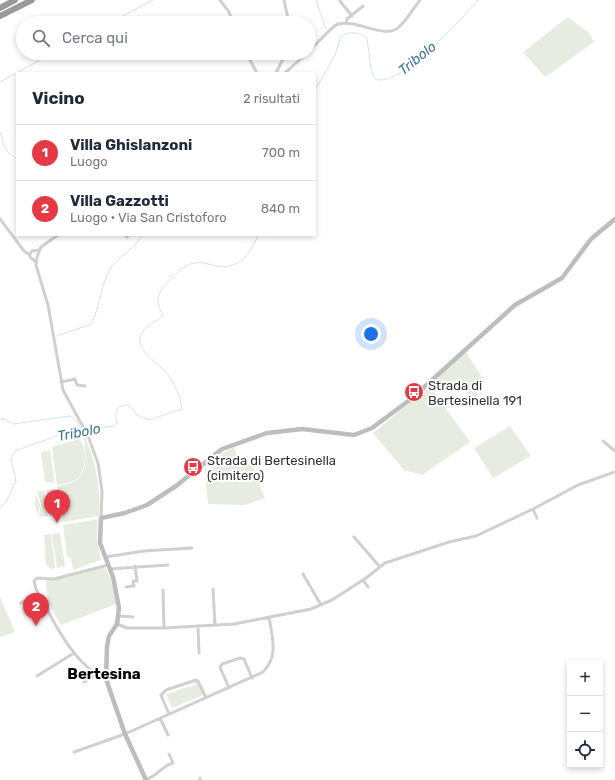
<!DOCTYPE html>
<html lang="it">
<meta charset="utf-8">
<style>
body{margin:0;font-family:Rubik,sans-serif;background:#f6f6f7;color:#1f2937}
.controls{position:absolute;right:12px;bottom:12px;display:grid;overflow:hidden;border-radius:0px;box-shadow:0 2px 6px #0003}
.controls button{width:36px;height:36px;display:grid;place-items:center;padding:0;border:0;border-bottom:1px solid #e0e1e3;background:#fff;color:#1f2937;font:20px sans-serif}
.you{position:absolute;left:371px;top:334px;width:14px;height:14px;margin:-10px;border:3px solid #fff;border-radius:50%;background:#1a73e8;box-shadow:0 0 0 6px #1a73e833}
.badge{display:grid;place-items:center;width:26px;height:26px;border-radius:50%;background:#e63946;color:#fff;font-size:13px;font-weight:700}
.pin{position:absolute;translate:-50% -33px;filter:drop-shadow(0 1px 2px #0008)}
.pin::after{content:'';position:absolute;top:21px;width:14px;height:12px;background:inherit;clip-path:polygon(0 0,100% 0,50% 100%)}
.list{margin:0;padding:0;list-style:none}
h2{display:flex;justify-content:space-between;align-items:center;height:52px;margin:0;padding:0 16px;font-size:17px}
h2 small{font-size:13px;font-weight:400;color:#747a83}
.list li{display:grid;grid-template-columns:26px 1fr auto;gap:12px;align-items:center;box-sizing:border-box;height:56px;padding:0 16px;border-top:1px solid #e0e1e3}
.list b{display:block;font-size:15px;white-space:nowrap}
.list p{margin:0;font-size:13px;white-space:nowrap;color:#747a83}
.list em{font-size:13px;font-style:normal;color:#747a83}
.icon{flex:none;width:22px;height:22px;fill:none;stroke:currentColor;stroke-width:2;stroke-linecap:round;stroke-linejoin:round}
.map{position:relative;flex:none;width:615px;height:780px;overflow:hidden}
.search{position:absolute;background:#fff;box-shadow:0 2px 6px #0003;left:16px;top:16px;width:300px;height:44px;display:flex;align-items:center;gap:10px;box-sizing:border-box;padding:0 14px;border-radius:22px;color:#747a83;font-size:15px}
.panel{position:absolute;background:#fff;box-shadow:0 2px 6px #0003;left:16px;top:72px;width:300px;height:164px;border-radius:0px}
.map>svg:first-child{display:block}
</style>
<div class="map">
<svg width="615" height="780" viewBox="0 0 615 780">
<rect width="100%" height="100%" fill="#fff"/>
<path fill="#e6ecdf" d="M568,17L589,33L594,42L545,77L523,52Z
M466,352L485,382L474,387L478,395L471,399L466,391H453L446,382L434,392L470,442L422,475L404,470L373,433L430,386L433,379Z
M510,426L531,456L493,478L474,448Z
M83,434C96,459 101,488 99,516L63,522L57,486C63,485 70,484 75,481C90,472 85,447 83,434Z
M79,435L78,438L56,444L67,437Z
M79,439C88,447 86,470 78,478C72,483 63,484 57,485L52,447Z
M234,447L241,464L251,465L259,477L261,489L265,498L245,505L208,504L205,469L212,468V461L220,455V454Z
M50,450L54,479V483L45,482L41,454L43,452Z
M54,489L57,514L50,516L46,490Z
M37,491H44L48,516L40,517L39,516L41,505Z
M36,494L40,505L38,515L35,505Z
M98,519L97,540L101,560L73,570L71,558L67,556L63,525Z
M60,533L65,566L57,568L52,534Z
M51,534L55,568L51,569L46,565L44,535Z
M104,566L110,577L116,604L61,625L48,602L46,580Z
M0,597L15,632L0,637Z
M194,681L197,682L203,695L172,708L166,694L195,685Z"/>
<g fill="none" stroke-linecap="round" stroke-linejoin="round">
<path stroke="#cfe2ee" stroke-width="1" d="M316,0L326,29
M109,23L153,0
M0,82L53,53
M315,90L335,55L341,36C350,31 359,32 367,38L371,70L375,79C398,89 463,18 478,0
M0,132C5,146 2,150 17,159
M57,336L91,324C100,308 100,288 109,271C117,256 135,250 142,235
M0,420L4,419L13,424L70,416L76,420L82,430
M86,429L115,426L117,423C114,412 116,405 129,405L137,415L149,420L182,409C181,397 173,381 166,372C157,362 131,348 143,331C149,324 157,321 163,316C161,310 157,305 158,298C160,286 183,264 194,263C212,261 220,273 239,262C249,257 253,243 259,235
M0,508L6,502L16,481L11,459L15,451L65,433L83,430"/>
<path stroke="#d0d0d0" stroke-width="3" d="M220,0L229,12L233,23
M284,0L289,23
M340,1L352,16
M346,24L347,19L363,6
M309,51C316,45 332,26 338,24C357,19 385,40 399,27C407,20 413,9 420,0
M246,53L257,73
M276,73L286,53
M285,73L307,53
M0,219L24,251L30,255
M58,235L41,247L37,257L36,265L48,305L63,390L88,436L98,463L102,491L101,518
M126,235L127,237
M36,262L30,257V254L32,251L39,250
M61,382L75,379L77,385L85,386
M603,441L615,451
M533,509L537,518
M354,537L380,567
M105,557L144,551L192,548
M109,569L168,565
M303,574L321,605
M363,580L368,587
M126,587L134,586L133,581H137L135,566
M213,589L215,625
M163,590L164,628
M21,603L38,593
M118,616L133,617
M117,624L127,628H164L234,624L311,609L332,600L366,578L385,563L449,542L476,536L533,509L578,485L615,472
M198,626L199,653
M37,676L74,653
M106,679C73,665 53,620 36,589L34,581L37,578L54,579L108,565
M84,682L96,674
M229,688L220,667L222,664L240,658L244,659L252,678
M169,714L161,695L166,690L196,680L198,681L206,698
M160,718L168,735
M74,752L125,734L263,672C279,656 272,637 269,617
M200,778V780
M146,779C157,777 161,766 173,763L169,754"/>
<path stroke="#bdbdbd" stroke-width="4.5" d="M146,780L125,734L106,679L107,646L109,636L117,624L119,608L113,577L100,543L101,518L125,513L147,505L176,486L222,449L267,433L302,429L354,435L372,428L411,399L515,305L562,278L591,239L615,219"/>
<path stroke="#9a9a9a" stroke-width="6" d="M0,8L15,0
M0,16L32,0"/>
</g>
<defs>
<symbol id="bus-disc" viewBox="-11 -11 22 22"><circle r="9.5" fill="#e63946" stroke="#fff"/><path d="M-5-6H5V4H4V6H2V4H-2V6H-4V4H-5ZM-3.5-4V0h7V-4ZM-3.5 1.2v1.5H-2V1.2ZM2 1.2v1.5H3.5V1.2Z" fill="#fff"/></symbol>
</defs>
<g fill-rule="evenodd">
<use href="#bus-disc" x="403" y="381" width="22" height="22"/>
<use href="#bus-disc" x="182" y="456" width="22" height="22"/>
</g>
<g text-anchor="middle" stroke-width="4" stroke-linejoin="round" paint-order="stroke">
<g font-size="13" fill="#333" stroke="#fff" text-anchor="start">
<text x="428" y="390">Strada di<tspan x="428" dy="15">Bertesinella 191</tspan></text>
<text x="207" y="465">Strada di Bertesinella<tspan x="207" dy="15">(cimitero)</tspan></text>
</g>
<g font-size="14" font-style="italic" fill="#3f7597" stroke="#fff">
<text transform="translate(417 58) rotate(-39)" y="5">Tribolo</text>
<text transform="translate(79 432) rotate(-11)" y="5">Tribolo</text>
</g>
<g font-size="15" font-weight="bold" fill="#000" stroke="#fff">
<text x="104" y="679">Bertesina</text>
</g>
</g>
</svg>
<div class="controls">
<button>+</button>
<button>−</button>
<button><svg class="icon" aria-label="locate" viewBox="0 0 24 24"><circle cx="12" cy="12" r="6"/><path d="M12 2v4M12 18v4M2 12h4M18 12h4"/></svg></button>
</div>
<div class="you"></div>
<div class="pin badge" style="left:57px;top:523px">1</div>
<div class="pin badge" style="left:36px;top:626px">2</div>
<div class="search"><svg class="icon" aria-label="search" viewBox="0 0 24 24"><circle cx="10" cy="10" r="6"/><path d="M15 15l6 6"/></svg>Cerca qui</div>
<section class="panel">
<h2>Vicino<small>2 risultati</small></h2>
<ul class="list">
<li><span class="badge">1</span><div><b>Villa Ghislanzoni</b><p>Luogo</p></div><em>700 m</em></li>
<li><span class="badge">2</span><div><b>Villa Gazzotti</b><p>Luogo · Via San Cristoforo</p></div><em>840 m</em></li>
</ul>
</section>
</div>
